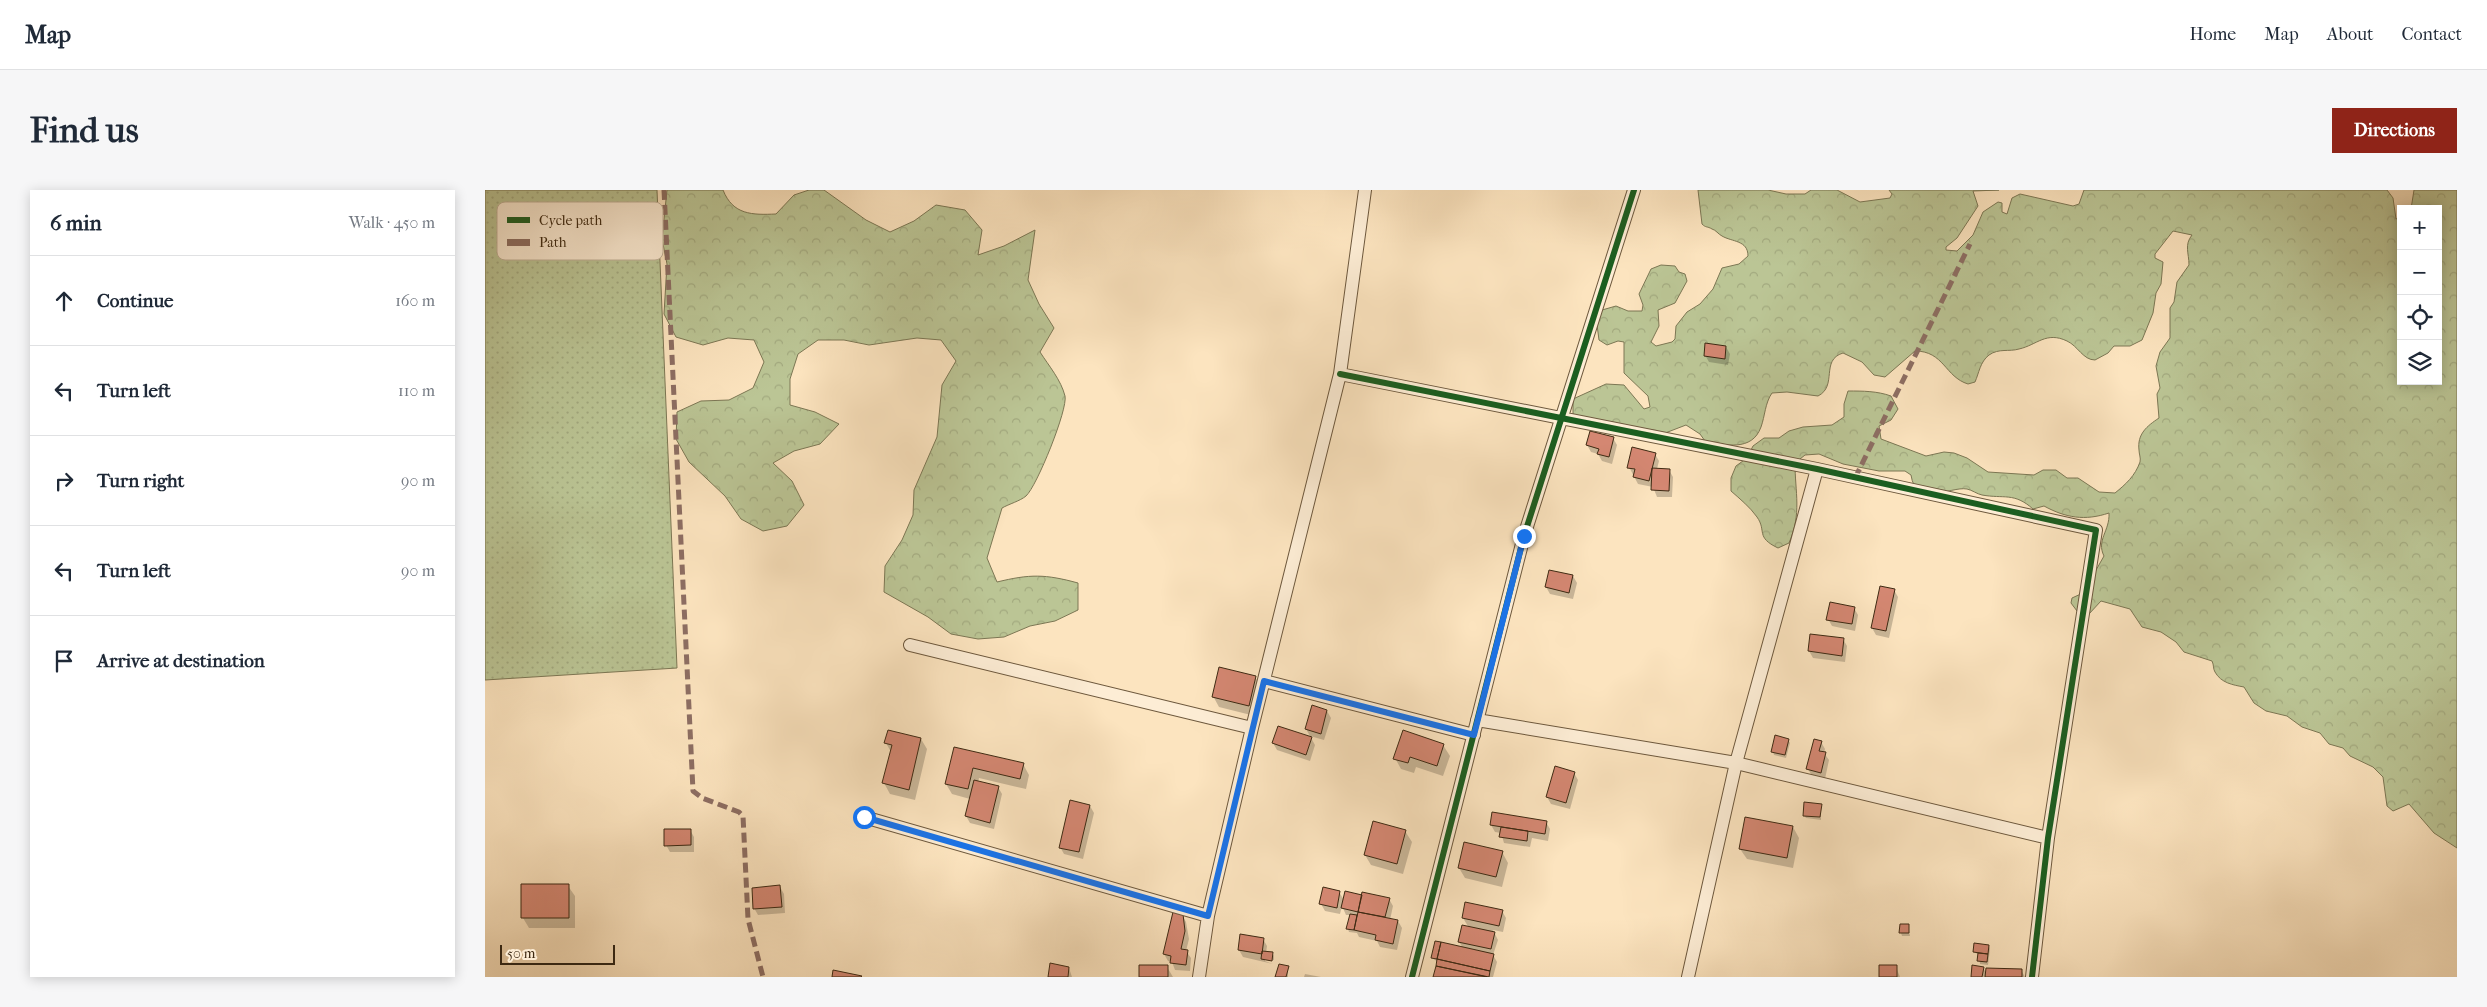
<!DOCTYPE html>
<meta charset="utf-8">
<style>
body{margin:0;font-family:"IM FELL French Canon",serif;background:#f6f6f7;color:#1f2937}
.controls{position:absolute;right:15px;top:15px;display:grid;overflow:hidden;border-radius:0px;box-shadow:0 2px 12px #0003}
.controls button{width:45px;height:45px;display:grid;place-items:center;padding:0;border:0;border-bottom:1px solid #e0e1e3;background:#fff;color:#1f2937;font:25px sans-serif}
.scale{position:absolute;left:15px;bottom:12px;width:115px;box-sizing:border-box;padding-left:5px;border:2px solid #3d2912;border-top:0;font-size:14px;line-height:18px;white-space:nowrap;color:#3d2912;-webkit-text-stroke:4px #fdedd5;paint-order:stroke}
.stop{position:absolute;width:15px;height:15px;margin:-11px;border:4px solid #1a73e8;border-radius:50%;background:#fff}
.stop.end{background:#1a73e8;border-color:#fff;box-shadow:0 1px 5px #0008}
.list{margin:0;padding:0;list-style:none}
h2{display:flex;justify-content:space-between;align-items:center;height:65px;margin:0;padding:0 20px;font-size:21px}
h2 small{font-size:16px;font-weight:400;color:#747a83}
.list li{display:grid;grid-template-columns:32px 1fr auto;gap:15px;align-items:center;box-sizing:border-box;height:90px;padding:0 20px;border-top:1px solid #e0e1e3}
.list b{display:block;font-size:19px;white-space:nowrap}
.list em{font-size:16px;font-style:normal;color:#747a83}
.icon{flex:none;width:28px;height:28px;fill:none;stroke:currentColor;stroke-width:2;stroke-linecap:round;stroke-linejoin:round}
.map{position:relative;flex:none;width:1972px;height:787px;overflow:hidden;border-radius:0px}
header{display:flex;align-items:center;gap:30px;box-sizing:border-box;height:70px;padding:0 25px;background:#fff;border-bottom:1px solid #e0e1e3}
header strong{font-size:24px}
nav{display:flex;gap:28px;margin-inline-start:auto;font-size:18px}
.intro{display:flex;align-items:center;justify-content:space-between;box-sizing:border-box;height:120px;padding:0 30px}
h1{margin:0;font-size:35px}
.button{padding:12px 22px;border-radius:0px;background:#8f2418;color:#fff;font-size:18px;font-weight:700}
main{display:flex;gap:30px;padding:0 30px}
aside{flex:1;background:#fff;border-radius:0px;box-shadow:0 2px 12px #0003}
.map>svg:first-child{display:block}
</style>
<header>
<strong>Map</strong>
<nav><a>Home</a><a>Map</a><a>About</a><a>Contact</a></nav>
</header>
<div class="intro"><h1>Find us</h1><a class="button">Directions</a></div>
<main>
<aside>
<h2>6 min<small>Walk · 450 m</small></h2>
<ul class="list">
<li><svg class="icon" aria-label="ahead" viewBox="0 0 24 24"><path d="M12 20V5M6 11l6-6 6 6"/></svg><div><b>Continue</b></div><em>160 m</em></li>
<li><svg class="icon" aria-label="left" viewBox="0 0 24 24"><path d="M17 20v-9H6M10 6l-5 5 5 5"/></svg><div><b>Turn left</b></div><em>110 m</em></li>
<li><svg class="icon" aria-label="right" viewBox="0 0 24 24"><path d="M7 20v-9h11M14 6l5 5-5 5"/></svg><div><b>Turn right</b></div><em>90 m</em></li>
<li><svg class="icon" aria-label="left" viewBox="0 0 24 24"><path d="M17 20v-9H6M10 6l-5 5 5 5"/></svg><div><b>Turn left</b></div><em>90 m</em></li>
<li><svg class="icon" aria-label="arrive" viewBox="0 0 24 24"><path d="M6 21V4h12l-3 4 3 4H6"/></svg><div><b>Arrive at destination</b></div></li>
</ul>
</aside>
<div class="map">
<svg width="1972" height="787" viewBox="0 0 1972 787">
<defs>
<pattern id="grass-dots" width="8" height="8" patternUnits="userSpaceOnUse" patternTransform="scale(1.25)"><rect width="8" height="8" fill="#bbc595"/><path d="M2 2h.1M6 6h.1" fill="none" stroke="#a2a97f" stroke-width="1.8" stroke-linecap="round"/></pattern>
<pattern id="forest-crowns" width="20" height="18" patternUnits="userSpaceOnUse" patternTransform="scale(1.25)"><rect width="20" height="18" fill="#bbc595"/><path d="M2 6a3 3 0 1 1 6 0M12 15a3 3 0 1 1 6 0" fill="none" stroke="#a2a97f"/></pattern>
</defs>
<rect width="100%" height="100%" fill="#fce4bf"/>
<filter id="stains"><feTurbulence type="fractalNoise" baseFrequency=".004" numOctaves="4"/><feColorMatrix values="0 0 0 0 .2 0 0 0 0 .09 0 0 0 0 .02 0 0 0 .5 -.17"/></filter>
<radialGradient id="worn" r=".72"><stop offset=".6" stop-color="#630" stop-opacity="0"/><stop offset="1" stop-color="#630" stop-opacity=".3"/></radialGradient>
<path fill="url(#grass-dots)" stroke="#7c7754" d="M0,0H172L192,478L0,490Z"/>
<path fill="url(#forest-crowns)" stroke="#7c7754" d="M182,0H238C248,25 267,25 291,24L309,5L324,0H339L381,30L405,42L429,31L451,15L480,20L497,40L493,65L519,56L550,40L543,90L554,114L569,138L555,162C564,176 576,190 580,206C583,219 552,296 541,306C535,311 524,314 517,318L502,368L512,392C545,384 560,384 593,393V420L570,431L545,436L519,447L493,449L466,444L443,427L399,402L400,376L417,350L428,325L429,300L452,247L457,195L471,171L456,150L432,148L384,155L359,150H333L313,164L305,189V215L330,222L354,234L335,254L309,261L288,273L307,291L319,315L302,336L278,341L256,329L240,306L204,272L191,249L192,222L216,211L244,210L268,198L279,172L269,150L243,148L218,155L191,147L179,124L182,74L177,49Z
M1213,0H1283L1301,4H1320L1326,0H1352L1375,12L1405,8L1407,4L1404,0H1514L1488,1L1493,16L1472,48L1461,57V60L1472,61L1488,45L1498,22L1513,12L1517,13V22L1522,24L1527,8L1535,4L1588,16L1594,14L1599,0H1902L1908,8L1911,29L1916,27V191H1953V19H1926L1929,0H1972V658L1949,643L1924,614L1908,621L1902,616L1898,587L1888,577L1865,566L1858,558L1844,554L1835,543L1817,537L1802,526L1781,521L1769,513L1759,497C1748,495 1736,493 1730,482C1728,479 1729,475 1727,471L1699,462L1691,452L1676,442L1657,437L1645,419L1616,411L1604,424L1592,421L1586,413L1587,408L1598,403L1619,366C1611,350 1625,341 1624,323C1600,331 1581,328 1559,316L1548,319C1529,302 1519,309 1497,305C1492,304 1487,300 1482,299C1465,296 1431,319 1426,285L1420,281H1394L1358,274L1334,264L1320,265L1310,273C1310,303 1317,323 1304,353L1293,358C1270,347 1282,341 1272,327C1265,317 1255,309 1246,301V288L1251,276L1262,268L1268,256L1279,248H1294L1304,241L1318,237L1347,235L1359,227V214L1363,201C1378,201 1392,201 1406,206L1413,219L1406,230L1394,236L1396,249L1441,266L1459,262L1469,263L1482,268L1503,282L1549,285L1558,280H1571L1582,288H1593L1614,302L1630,303C1641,294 1650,286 1655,272C1656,268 1654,264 1654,260C1652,244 1662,236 1674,228L1672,204L1675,198L1671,176L1675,162L1685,148V118L1689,112L1692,92L1704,75C1704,63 1699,55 1707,45L1688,41L1670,64V68L1678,72L1676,94L1671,103L1668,123L1657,150L1645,156H1629L1623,163L1610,170C1598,170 1593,156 1582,151C1561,141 1552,155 1534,159C1524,162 1514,158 1504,165C1495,172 1494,183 1490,192L1483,194C1460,187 1459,161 1430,161L1400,187L1389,185L1377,172L1358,163C1335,170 1353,196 1333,206L1302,202L1287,203C1280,213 1280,226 1276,237C1267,262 1240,255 1220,251L1215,244L1201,235L1175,245L1088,226V209L1121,194L1139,195L1159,219L1165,217L1163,206L1139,183V152L1133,151L1122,155L1114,150L1111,127L1117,120L1131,116L1143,121H1157L1158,115L1154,104L1166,79L1176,75L1190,76L1194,82L1200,84L1202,91L1190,113L1173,120L1174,136L1166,152L1171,156L1187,152L1190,149L1191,136L1202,122L1215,114L1228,99L1237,78L1254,74L1263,66C1263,50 1247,52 1237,46C1233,44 1231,40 1227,39C1222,36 1221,38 1217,34Z"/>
<path fill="#0003" d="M1241,157L1245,164L1243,175L1224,172L1220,165Z
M1128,248L1132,255L1127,274L1117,271L1113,264L1106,262L1102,255Z
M1170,264L1174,271L1172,279L1184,280L1188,287L1187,307H1172L1168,297L1153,294L1144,277Z
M1088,386L1092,393L1088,409L1065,404L1061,397Z
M1409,400L1413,407L1404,448L1391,445L1387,438Z
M1369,418L1373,425L1370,441L1347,436L1343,429Z
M1358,449L1362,456L1360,472L1328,468L1324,461Z
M770,487L777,498L770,526L734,517L728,506Z
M842,521L846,528L839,550L825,546L830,555L825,571L792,560L788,553L826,548L821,539Z
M436,549L442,559L430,610L405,604L399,593L406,562L401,553Z
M1303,550L1305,553L1301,568L1289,565L1288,562Z
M1336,552L1340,559L1339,563L1344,570L1340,589L1327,586L1323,579Z
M958,555L965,566L958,586L931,577L929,583L916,579L910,568Z
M470,558L538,574L544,585L541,599L494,588L493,593L513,597L517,604L509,639L485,633L481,626L485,609L467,604L461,594Z
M1089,583L1093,590L1085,619L1066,614L1062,607Z
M1336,615V630L1321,628L1319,625Z
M605,616L609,623L598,669L579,664L575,657Z
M1061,632L1065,639L1063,651L1047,648L1045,657L1019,653L1016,643L1010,642L1006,635Z
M1308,637L1314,648L1308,678L1262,669L1255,659Z
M205,640L209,647V662H185L181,655Z
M920,641L927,652L918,684L886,675L880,665Z
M1017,662L1023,673L1017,697L980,688L974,678Z
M83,696L90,706V738H44L38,728Z
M295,697L299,704L300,723L273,725L269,718Z
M854,702L859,710L904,709L908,716L905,730L913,731L917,738L912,760L895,757L892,751L874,747L872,743L864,742L863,739L866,725H861L857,716L855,724L840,721L836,714Z
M1017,721L1021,728L1018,742L1008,740L1013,750L1008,765L1012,772L1008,787H950L953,772L947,768L978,758L974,752L984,738L978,728Z
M697,725L701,732L704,749L701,761L706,768L705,781L690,780L687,772L683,771L679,764Z
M1423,735L1425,746H1417L1416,743Z
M778,749L782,756L781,763H787L789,766V770L780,769V771L788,774L758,767L754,760Z
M1504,756L1505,759L1503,775L1495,774L1494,765L1489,762Z
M682,777L688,787H655Z
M803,777V787H792Z
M1411,777L1415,787H1395Z
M584,778L587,787H564Z
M1498,778L1502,784L1536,780L1540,787H1487Z
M820,784L836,787H819Z"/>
<path fill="#d48772" stroke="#3d2912" d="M1220,153L1241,156L1240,169L1219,166Z
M1105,241L1129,247L1124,267L1112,264L1114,259L1101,255Z
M1147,257L1171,263L1164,291L1148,287L1150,279L1142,278Z
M1167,278L1185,279L1184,301L1166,300Z
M1064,380L1088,385L1084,403L1060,397Z
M1395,396L1410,399L1401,441L1386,438Z
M1345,412L1370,417L1367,434L1341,430Z
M1325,444L1359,448L1357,466L1323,461Z
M734,477L771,486L764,516L727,507Z
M827,515L842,520L836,544L820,539Z
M793,536L827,547L821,565L787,553Z
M403,540L436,548L424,600L397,593L407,555L399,553Z
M918,540L959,554L952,576L925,567L923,573L908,569Z
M1290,545L1304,549L1300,565L1286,562Z
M1329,549L1337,551L1334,561L1341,562L1336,583L1321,579Z
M469,557L539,573L535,589L488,578L483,599L460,594Z
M1070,576L1090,582L1081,613L1061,607Z
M489,590L514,596L505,633L480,626Z
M585,610L605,615L594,662L574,658Z
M1319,612L1337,614L1335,627L1318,626Z
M1007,622L1062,631L1060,644L1005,635Z
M1260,627L1308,636L1302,668L1254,659Z
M888,631L921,640L912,674L879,665Z
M1016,637L1043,641L1042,651L1014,647Z
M179,639H206V655L179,656Z
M979,652L1018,661L1011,687L973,678Z
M36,694H84V728H36Z
M295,695L297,717L268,719L267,698Z
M838,697L855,701L852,718L834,714Z
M860,701L877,705L873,722L856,718Z
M877,702L905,708L900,727L873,722Z
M980,712L1018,720L1014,736L977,728Z
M688,722L698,724L700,741L696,759L703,760L701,775L685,773L686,766L678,764Z
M873,722L913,730L908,754L890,750L891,745L869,740Z
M865,724L872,725L869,740L861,739Z
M1415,734H1424V743H1414Z
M977,735L1010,742L1006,759L973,752Z
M755,744L779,748L777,764L753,760Z
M950,751L956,752L952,769L946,768Z
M956,752L1009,764L1005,781L952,769Z
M1489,753L1504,755L1503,764L1488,762Z
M777,761L788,762L787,771L776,769Z
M1493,763L1503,764L1502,772L1492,771Z
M952,769L1005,781L1004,787L951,776Z
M565,773L584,777L583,787H563Z
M794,774L804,776L801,787H790Z
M654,775H683V787H654Z
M1394,775H1412V787H1394Z
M1487,775L1499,777L1497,787H1486Z
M951,776L1002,787H948Z
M1501,778L1537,779V787H1500Z
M348,780L377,786L376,787H347Z"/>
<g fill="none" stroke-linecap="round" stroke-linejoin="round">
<defs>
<path id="street" d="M855,184L1332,279L1611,340L1563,648L1547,787
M425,455L767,538
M779,491L989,545
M992,530L1251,573L1563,648
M379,627L723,726
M714,787L723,726L767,538L855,184L880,0
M927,787L1039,346L1149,0
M1203,787L1251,573L1332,279"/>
</defs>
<use href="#street" stroke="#6d583d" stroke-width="14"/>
<use href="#street" stroke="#fdedd5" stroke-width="12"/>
<path stroke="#8d6e63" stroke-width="5" stroke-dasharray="10 5" stroke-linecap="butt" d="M179,0L208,601L217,608L254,622L258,626L263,729L278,787
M1370,288L1485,54"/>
<defs>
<path id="cycleway" d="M855,184L1332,279L1611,340L1563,648L1547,787
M927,787L1039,346L1149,0"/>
</defs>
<use href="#cycleway" stroke="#fdedd5" stroke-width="9"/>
<use href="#cycleway" stroke="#1b5e20" stroke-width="6"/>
</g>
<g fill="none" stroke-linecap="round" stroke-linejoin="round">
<path stroke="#1a73e8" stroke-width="6" d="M379,627L723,726L779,491L989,545L1039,346"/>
</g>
<rect x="12" y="12" width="166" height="58" rx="8" fill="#fdedd5" stroke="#c3b29a" stroke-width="1"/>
<rect x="22" y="27" width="23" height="6" fill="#1b5e20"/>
<rect x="22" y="49" width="23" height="7" fill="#8d6e63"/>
<g font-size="14" fill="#3d2912">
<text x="54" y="35">Cycle path</text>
<text x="54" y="57">Path</text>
</g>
<rect width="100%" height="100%" filter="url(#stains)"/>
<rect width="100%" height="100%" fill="url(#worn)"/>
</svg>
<div class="controls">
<button>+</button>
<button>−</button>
<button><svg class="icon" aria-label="locate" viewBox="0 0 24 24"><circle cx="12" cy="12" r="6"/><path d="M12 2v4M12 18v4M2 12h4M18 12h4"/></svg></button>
<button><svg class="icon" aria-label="layers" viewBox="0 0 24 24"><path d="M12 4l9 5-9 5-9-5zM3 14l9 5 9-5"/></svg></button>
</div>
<div class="scale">50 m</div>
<div class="stop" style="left:379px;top:627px"></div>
<div class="stop end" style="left:1039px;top:346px"></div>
</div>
</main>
